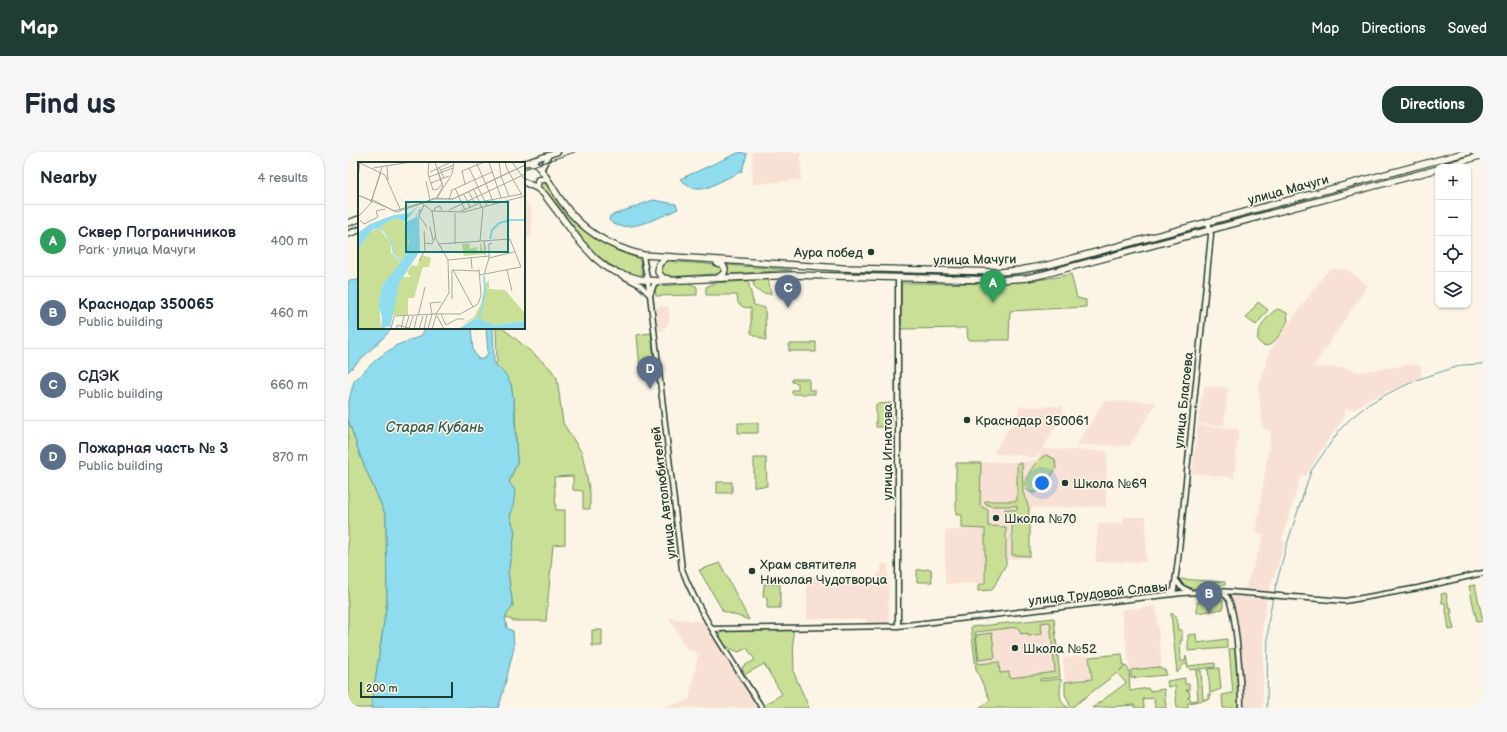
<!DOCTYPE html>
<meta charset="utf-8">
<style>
body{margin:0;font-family:"Balsamiq Sans",sans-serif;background:#f6f6f7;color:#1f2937}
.controls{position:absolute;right:12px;top:12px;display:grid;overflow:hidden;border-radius:8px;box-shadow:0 1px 3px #0004}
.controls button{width:36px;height:36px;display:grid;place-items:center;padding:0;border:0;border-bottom:1px solid #e0e1e3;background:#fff;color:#1f2937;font:20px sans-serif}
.scale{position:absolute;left:12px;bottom:10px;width:93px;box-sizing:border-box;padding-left:4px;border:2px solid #1f3d34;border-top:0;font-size:11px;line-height:14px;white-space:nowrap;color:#1f3d34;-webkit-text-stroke:3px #fcf5e5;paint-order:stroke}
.you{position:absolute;left:694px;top:331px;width:14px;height:14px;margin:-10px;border:3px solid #fff;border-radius:50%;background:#1a73e8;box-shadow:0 0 0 6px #1a73e833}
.badge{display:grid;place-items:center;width:26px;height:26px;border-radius:50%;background:#1f3d34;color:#fff;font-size:13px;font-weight:700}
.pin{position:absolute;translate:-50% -33px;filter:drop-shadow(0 1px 2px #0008)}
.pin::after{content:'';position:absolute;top:21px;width:14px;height:12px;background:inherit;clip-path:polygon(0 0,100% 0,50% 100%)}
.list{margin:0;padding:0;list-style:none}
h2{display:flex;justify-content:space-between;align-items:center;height:52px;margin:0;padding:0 16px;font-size:17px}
h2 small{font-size:13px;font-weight:400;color:#747a83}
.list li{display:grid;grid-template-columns:26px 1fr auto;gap:12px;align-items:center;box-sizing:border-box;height:72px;padding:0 16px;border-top:1px solid #e0e1e3}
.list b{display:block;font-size:15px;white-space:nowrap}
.list p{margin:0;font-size:13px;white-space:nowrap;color:#747a83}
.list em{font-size:13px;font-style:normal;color:#747a83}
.icon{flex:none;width:22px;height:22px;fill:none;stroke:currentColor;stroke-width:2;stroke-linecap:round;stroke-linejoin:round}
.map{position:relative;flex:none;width:1135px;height:556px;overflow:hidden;border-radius:16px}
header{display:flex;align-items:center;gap:24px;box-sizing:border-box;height:56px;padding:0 20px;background:#1f3d34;color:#fff}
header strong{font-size:19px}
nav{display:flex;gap:22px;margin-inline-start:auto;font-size:14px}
.intro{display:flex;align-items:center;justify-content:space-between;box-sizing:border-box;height:96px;padding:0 24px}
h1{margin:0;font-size:28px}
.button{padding:10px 18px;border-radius:16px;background:#1f3d34;color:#fff;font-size:14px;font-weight:700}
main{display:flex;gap:24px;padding:0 24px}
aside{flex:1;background:#fff;border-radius:16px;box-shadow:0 1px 3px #0004}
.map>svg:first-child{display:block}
</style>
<header>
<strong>Map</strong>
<nav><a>Map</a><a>Directions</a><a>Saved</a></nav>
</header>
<div class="intro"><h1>Find us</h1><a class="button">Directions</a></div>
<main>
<aside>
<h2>Nearby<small>4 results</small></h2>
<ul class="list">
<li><span class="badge" style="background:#2e9e5b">A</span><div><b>Сквер Пограничников</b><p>Park · улица Мачуги</p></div><em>400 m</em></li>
<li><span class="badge" style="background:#5c6f8a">B</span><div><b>Краснодар 350065</b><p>Public building</p></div><em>460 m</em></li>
<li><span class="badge" style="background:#5c6f8a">C</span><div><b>СДЭК</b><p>Public building</p></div><em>660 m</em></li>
<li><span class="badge" style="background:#5c6f8a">D</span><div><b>Пожарная часть № 3</b><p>Public building</p></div><em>870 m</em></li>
</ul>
</aside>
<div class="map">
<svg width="1135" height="556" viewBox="0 0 1135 556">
<rect width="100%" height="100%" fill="#fcf5e5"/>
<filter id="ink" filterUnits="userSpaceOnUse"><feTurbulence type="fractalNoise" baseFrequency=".025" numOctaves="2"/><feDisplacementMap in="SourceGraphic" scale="8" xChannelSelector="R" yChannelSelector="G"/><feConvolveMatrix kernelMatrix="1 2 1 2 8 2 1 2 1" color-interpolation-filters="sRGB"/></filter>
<g filter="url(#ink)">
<path fill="#f8e1d4" d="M453,0V28L405,32L404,0Z
M176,48L183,56L184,85H176Z
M983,117H998L1020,133L965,215L997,216L1010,220L1068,212L1073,215L1074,225L1018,249L1006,258L998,257L995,267L974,297L959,323L953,324L934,388L937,391L919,445L915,472V556H896L890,479L883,445L884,437H897L916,383L908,381L923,279L915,276L910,237L922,198L976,123Z
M320,154L322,167L314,180L310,178L308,155Z
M856,234L880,236L876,274L850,272L853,244H855Z
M756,249L809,250L782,294L728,293Z
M715,254V261L696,295L688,305H677V303L646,302L647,298L670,262L671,255Z
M850,273L891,277L886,326L844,321Z
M695,297L759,299L758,355L683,356L681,406L637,408L636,431L597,432V378L637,377L614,376V310H675L688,308Z
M775,365H798V410H747L750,372H775Z
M533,412H540L541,472H518V467H459V425H529V421H533Z
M808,454L814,514L782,518L773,458Z
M321,466L357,470L411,556H312L341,548L350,504L347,499L339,498Z
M706,466L712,525L636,534L628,517L623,475Z
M740,503L744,527L717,530L715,506Z"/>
<path fill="#c8df95" stroke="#748e64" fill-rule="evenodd" d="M195,28C224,71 241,91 292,107L294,125C252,116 239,93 215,60C208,50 200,40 190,33Z
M317,109L369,113L373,114L375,118L372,122H366L319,125L316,124L312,117Z
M379,113L444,118L380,122Z
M723,122L729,146L738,148V155L662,159L661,188H620L619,176L553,177V131C610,131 667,135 723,122Z
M420,126L423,142C413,142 404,138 405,127Z
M400,129L406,153L417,156L418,189L403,181V156L395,155L390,151L389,143H358V135L366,131Z
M343,132L349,135V143L308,144L307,137L311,134Z
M910,150L920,158L908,173L898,166Z
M930,157L939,161L940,169C934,179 922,204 910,189C907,180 921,160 930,157Z
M148,176H154L162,182L202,216L209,226L215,271L234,301L242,341V357H235V339L225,338V324L206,325L208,358H217V392L205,393L198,469H166L157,465L165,454L160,421L167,380L162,364L165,356L161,330L169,311L167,259L163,232L146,211H149Z
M303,181L307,215L292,217L289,183Z
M463,190H468V200H463V199H441V192H463Z
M444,227H461V238H467V242H444V238H450V231L444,230Z
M543,251V275H528V252Z
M0,267L13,306L38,364L39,450L23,556H0Z
M390,271H410V281H390Z
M698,303L707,307L708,316C702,326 689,351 677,336C675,327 689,306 698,303Z
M406,306H418L419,334L406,335Z
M608,311H633L632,354L640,358V374L658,375V412L644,438L630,439V433L637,431V377L614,376V363H608Z
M669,311H674L675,340L681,356L680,365H657V357L669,358V354H642L637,351V349H669Z
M369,330H384V341H369Z
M664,367H682V404L664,403Z
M372,411L401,468L375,459L351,418Z
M583,417L584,430H569V418Z
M831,427L877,430V433C864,434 837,443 831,427Z
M416,432H432V456H419V445H415Z
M1127,433L1135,469L1129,470L1121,434Z
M1098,441L1101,455H1103L1104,461H1102L1106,477L1101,478L1097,451H1094L1093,442Z
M875,448V457L849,461V450Z
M823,461L828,464L830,478H834V489H832L833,509H837L838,504L840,514L867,511V515L842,518L837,511L829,521Z
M706,466L712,525L692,527V529L713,527C713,538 708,549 721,556H631L642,548L628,517L623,475ZM702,470L707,520L662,526L661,520L652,521L651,510L630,512L627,480L670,475L673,482L680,481V484L694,482L693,471Z
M244,478H254V494H244Z
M378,478H445L446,521L461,556H416L415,554L434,542L416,512L396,523L394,515L407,508L399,496L391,500C382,497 372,493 372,481Z
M644,481L647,506L631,508L628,483Z
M848,482L849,491L879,487V496L840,499V483Z
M889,496L892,556H875L874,543L885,541L881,497Z
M774,502L776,515L771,519L778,514L781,518L782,539L800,536L801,539L816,537L818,556H807L806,546L795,547L796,556H787V553L744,556L778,531L769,521L723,556L717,542V530L744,527L741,505Z
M810,515L818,519V523L783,526V518Z
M871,516L873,537L862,541L860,517Z
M853,518L855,547H860V542H862V547L840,551V556H829L827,534L820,535L819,529L837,526V532H841V538H838L841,539L842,544L839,546H842L843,549L850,548L848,519Z"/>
<path fill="#8fdcef" stroke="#629ca4" d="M392,0L399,2L394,19L359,36H344L332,27Z
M305,48L328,52L330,57C314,64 275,85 261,68L262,64Z
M11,128V176H45L0,220V129Z
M78,176H123L125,198L130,207H136L140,201L138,176H145L146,211L158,223L163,232L166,252L169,311L161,330L167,338L165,356L162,364L167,380L160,421L165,454L157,465L159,476L165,479L166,496L153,548L150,556H23L39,450L38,364L13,306L0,267V252L6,229L30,206L49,193L73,184Z"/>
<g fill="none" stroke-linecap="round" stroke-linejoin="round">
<path stroke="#629ca4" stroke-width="1" d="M926,441L938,395L963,319L991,279L1002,267L1021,252L1041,241L1071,227L1114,213L1135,212
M919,556L920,471L925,445"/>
<defs>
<path id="tertiary" d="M182,9L210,0
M193,18L201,3
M295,103L302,143L334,417C351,463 388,514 414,556
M273,123L292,133L302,143
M303,141L306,132L311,129
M828,428L833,435L841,439
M872,439C874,441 877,443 879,445C889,457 893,537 893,556
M821,442L826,438L830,408L863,83L860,70
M550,474V126
M365,477L550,474L834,441L871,439L997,449L1070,436L1135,421"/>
<path id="primary" d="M175,11L184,10L189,13C199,24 206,39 215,51C235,80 262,95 295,103L494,116L652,120L672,118L700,113L1120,0
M1095,15L1135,3
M176,30L189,36L196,42L233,91L247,106L259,116L270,121L295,128L312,129L445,123L652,128L679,126L697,122L1090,17
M189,36L190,28L199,27
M0,71L11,67
M0,82L11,78
M318,106L311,112L310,120L315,126L321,127
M369,111L374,112L377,117L376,121L370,126"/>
</defs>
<use href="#tertiary" stroke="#1f3d34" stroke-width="7"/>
<use href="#primary" stroke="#1f3d34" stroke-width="8"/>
<use href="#tertiary" stroke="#fcf5e5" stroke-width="4"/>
<use href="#primary" stroke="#fcf5e5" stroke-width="5.5"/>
<path stroke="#1f3d34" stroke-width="1" d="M176,17L227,0
M0,78L11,74"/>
</g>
</g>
<g fill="#1f3d34" stroke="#fcf5e5" stroke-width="1.5">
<circle cx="523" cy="100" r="4"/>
<circle cx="619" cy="268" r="4"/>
<circle cx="717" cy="331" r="4"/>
<circle cx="648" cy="366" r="4"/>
<circle cx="404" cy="419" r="4"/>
<circle cx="667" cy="496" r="4"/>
</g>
<g text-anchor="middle" stroke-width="3" stroke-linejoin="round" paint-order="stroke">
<g font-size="13" fill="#1f3d34" stroke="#fcf5e5">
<text transform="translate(940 37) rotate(-15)" y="5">улица Мачуги</text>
<text transform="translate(627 107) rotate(-1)" y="5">улица Мачуги</text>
<text transform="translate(835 248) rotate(-84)" y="5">улица Благоева</text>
<text transform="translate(539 300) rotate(-90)" y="5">улица Игнатова</text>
<text transform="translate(315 341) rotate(-97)" y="5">улица Автолюбителей</text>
<text transform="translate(750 441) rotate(-6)" y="5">улица Трудовой Славы</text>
</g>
<g font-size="13" fill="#1f3d34" stroke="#fcf5e5" text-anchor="start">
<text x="515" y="105" text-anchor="end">Аура побед</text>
<text x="627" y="273">Краснодар 350061</text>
<text x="725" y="336">Школа №69</text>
<text x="656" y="371">Школа №70</text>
<text x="412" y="417">Храм святителя<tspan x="412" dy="15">Николая Чудотворца</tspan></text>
<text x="675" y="501">Школа №52</text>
</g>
<g font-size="14" font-style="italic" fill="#355d59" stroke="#fcf5e5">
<text x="87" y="280">Старая Кубань</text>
</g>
</g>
<g transform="translate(10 10)">
<rect width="167" height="167" fill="#fcf5e5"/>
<path d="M38,56L46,60L51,72L50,88L45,99L36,92L35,81L22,64ZM21,66L33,81V91L43,101L25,122L21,139L23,167L0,166V88L12,70ZM111,81L112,87L117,85L121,86L118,87L122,90V81H123V83L128,84V91L127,84L123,83L126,92L106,94L105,91H102L105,89L104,82ZM64,93L73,96L71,105H65L56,136H50V153H33L41,120L45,115H53L49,110L54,103L59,104ZM131,119V127L147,128L167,151V159L137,163L118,156L103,163L116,155L123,142L127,121Z" fill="#c8df95"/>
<path d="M60,44L47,60L38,56L22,64L35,81L36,93L45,99L51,80L48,60L58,55V51L60,58V52L61,47H64L61,52L62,89L41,121L32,167L31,164L23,167L24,155L20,143L25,122L43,100L35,93L33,81L26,70L21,66L14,68L0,88V71L12,62L36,53L52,51ZM118,156L137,163L167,159V167H100Z" fill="#8fdcef"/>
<path fill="none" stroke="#8fdcef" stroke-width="2" d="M132,77L134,68L141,61L153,58H167M121,158L127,131L126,114"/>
<path fill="none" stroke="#a4ab9e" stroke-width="1" d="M0,0L27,13L43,49M71,0L70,12L75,28L80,27L84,22M77,0L85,24L78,37M118,0L128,22M131,0L143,36M141,0L143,14L151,34M147,0L149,7L164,33M154,0L167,18M29,4L30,18M81,5L86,16M15,6L53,0M111,6L129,44M79,7L84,22M83,8L96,3M23,10L13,40L24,5M72,10L93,0M71,15L95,6M0,16L2,0M68,19L72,38M73,21L91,14M107,22L104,9L126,0M128,22L136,42M97,26L107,48M116,28L124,46M111,30L117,42M0,33L14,39M0,33L39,50L76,37H95L167,3M106,33L112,45M79,36L94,12L96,0M13,37L36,49L64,41L74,49L106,50L167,34M91,37L94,28L134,10M64,41L77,36L95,37L167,3M66,43L61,54L69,65M91,48L167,12M74,49L78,77L90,98L91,131L78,152L86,167M76,49L77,46L82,44L84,48M103,49L127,39L164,32M0,55L14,40M2,58L6,62L20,55L18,49L27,47M72,65L75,78M122,79L125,46M126,79L127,93M66,81L74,82L77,75M81,82L152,77L163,105L122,113M97,82V51M113,95L114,107M131,96L156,90M90,98L131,94M61,99L67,88L66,69M94,108L121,109M94,108V137M95,108L115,145M149,108L154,129M126,113L131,96V82L134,81M78,152H102L120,142L123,133L121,107M83,152L88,163L99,157H106M60,154L67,125M33,167L36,154L78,152M39,167V163L55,167M43,167L46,154M47,167L51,154M51,167L55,154M56,167L59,154M61,167L65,154M66,167L69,153M70,167L74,152L72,141L83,140M74,167L78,154"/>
<path fill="#0f766e" fill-opacity="0.15" stroke="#0f766e" stroke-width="2" d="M48,40H150V90H48Z"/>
<rect width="167" height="167" fill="none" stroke="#1f3d34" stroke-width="2"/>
</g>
</svg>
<div class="controls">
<button>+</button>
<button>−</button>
<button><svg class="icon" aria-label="locate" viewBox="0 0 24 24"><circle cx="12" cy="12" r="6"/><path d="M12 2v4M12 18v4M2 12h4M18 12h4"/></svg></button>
<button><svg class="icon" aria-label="layers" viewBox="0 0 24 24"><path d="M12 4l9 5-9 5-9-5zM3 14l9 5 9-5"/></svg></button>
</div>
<div class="scale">200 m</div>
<div class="you"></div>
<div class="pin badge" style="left:645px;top:151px;background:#2e9e5b">A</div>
<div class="pin badge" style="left:861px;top:462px;background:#5c6f8a">B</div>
<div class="pin badge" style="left:440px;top:156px;background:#5c6f8a">C</div>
<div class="pin badge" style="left:302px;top:237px;background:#5c6f8a">D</div>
</div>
</main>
